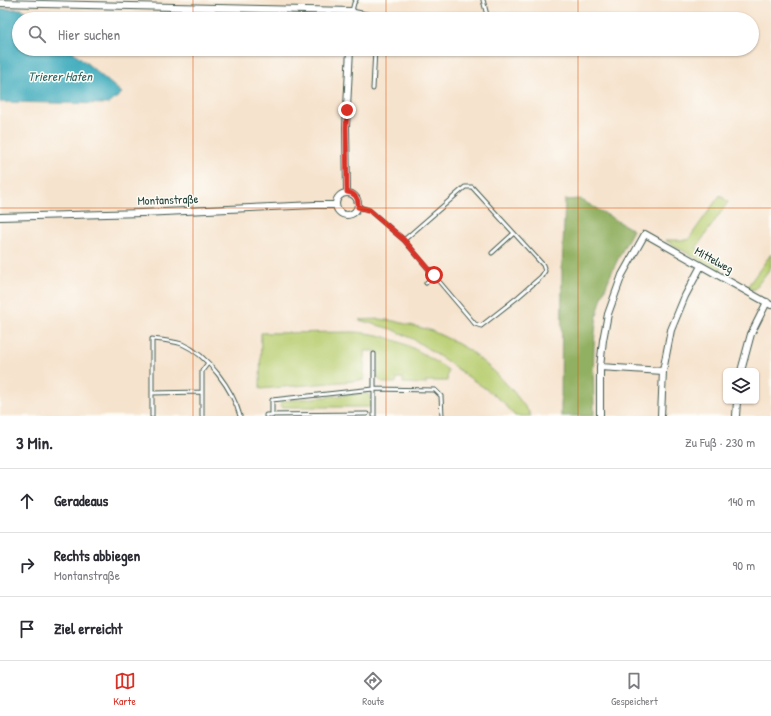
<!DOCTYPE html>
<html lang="de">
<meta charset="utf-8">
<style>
body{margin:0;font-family:"Patrick Hand",sans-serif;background:#f7f7f7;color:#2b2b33}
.controls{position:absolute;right:12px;bottom:12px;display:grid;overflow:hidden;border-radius:6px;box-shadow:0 1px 3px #0004}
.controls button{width:36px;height:36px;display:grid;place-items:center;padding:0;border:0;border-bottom:1px solid #e1e1e2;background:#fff;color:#2b2b33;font:20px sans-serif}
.stop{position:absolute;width:12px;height:12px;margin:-9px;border:3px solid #d93025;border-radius:50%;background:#fff}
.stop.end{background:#d93025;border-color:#fff;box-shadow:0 1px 4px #0008}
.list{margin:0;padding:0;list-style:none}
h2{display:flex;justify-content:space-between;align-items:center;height:52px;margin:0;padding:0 16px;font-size:17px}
h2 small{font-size:13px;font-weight:400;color:#7c7c81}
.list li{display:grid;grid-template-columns:26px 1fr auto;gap:12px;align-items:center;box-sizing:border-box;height:64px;padding:0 16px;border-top:1px solid #e1e1e2}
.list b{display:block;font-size:15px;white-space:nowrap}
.list p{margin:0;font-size:13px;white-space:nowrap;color:#7c7c81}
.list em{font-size:13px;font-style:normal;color:#7c7c81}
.icon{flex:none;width:22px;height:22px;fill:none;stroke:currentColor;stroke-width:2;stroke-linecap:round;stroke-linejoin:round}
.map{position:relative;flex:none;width:771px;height:416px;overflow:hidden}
.search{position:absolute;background:#fff;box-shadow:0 1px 3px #0004;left:12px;right:12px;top:12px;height:44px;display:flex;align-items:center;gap:10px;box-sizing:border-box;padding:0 14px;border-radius:22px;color:#7c7c81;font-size:15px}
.sheet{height:244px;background:#fff}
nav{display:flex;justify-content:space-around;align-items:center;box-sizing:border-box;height:56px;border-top:1px solid #e1e1e2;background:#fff;font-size:11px;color:#7c7c81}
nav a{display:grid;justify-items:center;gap:2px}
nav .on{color:#d93025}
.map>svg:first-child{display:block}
</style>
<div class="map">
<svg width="771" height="416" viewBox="0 0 771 416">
<rect width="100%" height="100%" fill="#fdfcf7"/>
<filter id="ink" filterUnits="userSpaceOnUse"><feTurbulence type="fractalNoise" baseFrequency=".025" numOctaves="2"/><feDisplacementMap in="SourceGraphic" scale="8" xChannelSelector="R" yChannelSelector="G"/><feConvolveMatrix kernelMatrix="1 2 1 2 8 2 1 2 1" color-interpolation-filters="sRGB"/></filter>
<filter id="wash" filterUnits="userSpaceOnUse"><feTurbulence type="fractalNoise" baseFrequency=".012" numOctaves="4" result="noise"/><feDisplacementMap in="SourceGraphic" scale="16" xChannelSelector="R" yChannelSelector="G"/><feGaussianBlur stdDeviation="0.9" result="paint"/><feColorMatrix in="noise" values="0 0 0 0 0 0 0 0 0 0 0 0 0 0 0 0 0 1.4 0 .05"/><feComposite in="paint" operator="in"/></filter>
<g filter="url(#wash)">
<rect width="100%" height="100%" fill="#f6e3cd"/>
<path fill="#b8cd70" stroke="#6c8552" d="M720,195L728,202L696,248L723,265L719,272L665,240H688Z
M771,254V267L754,290L747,287Z
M380,319L394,321L430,330L451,340L469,350L496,373L513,391L529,412L531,416H515L503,402L486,389L467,376L451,364L413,339L394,330L359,320Z
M355,332C368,333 382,335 394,340C414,347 431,358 448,370L447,381H426V384L403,383V378H397L396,383H383L377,377L376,351H364V380L260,389L261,333Z
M365,393L369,395L371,401V407H281L280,405L282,401Z"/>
<path fill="#92b062" stroke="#58764b" d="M580,199L633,230C619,257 599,293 596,324C592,354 594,385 594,416H561L562,268L565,200Z"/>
<path fill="#3dabbc" stroke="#2e7478" d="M1,9H22L34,19H19V49H70L122,93L109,104L0,102V13Z"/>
</g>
<g filter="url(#ink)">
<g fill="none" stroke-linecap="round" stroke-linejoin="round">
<defs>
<path id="service" d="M356,0L354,3L352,11L376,16V19
M483,0L488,19
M415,49L468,52L473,51L477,49
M373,89L375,49
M358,207L369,210L404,240L475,324L481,326L518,297L541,277L545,271L543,265L472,187H465L404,240
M492,253L514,233
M426,283L434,275
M152,393L202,392V371L208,363
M152,416V339C162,340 173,341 182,344C208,355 233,390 240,416
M202,416V392
M266,416V415L367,414
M272,416V400L373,389L435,390L441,396L442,416
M374,416V354"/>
<path id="minor" d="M0,3L352,11V19
M347,192L346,127L350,49
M336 204a11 11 0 1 1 22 0a11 11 0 1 1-22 0Z
M0,217L142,213L315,205H336
M600,367L663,371
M741,371L751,334L767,302
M600,416V367L603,340L608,314L622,275L645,234L771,305
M661,416L663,371L671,330L685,296L701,266
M736,416L737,401"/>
</defs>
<use href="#service" stroke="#3f564b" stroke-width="5"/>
<use href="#minor" stroke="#3f564b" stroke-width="8"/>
<use href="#service" stroke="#fff" stroke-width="3"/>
<use href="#minor" stroke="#fff" stroke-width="6"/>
</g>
</g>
<g fill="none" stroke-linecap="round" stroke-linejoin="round" filter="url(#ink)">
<path stroke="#d93025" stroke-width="5" d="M347,110L346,127L347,192C355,193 359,199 358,207L369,210L404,240L434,275"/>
</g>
<path fill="none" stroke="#de580e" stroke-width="1" stroke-opacity="0.55" d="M193,0V19M386,0V19M578,0V19M193,49V416M386,49V416M578,49V416M0,208H771"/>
<g text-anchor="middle" stroke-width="3" stroke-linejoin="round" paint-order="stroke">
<g font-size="12" fill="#1f3d34" stroke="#fdfcf7">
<text transform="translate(168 200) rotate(-2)" y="4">Montanstraße</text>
<text transform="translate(714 260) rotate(29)" y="4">Mittelweg</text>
</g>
<g font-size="13" font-style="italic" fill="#2a6464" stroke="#fdfcf7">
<text x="60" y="81">Trierer Hafen</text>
</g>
</g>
</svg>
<div class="controls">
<button><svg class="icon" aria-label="layers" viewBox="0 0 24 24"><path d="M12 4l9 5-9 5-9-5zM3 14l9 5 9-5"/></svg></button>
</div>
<div class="stop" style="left:434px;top:275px"></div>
<div class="stop end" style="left:347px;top:110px"></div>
<div class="search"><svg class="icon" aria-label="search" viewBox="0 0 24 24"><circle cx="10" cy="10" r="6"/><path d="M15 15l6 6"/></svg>Hier suchen</div>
</div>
<section class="sheet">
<h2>3 Min.<small>Zu Fuß · 230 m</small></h2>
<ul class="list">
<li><svg class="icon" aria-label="ahead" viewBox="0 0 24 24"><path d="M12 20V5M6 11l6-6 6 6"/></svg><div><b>Geradeaus</b></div><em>140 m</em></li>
<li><svg class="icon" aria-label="right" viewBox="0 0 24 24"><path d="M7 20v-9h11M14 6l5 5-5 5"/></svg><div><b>Rechts abbiegen</b><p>Montanstraße</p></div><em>90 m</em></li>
<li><svg class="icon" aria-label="arrive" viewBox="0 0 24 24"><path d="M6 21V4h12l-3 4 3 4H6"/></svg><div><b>Ziel erreicht</b></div></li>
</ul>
</section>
<nav>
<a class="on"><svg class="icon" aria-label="map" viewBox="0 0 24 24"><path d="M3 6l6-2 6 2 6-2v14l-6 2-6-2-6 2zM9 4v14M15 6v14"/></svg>Karte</a>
<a><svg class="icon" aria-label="directions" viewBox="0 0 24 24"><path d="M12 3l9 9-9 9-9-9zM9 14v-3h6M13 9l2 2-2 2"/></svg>Route</a>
<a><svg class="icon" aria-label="saved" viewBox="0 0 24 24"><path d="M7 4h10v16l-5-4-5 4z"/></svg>Gespeichert</a>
</nav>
